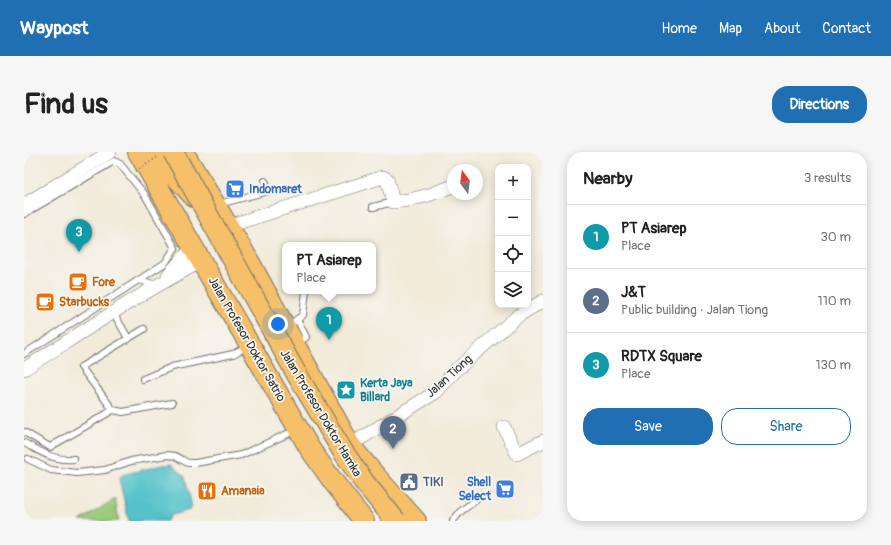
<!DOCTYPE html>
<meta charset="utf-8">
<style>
body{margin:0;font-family:Pangolin,sans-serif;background:#f6f6f6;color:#222}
.controls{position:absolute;right:12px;top:12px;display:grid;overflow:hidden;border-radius:8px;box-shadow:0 2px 10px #0003}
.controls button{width:36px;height:36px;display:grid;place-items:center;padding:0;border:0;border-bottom:1px solid #e0e0e0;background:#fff;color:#222;font:20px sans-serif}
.compass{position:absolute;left:423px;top:12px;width:36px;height:36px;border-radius:50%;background:#fff;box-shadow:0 2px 10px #0003;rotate:346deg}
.you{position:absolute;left:254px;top:172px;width:14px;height:14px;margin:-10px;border:3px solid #fff;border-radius:50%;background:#1a73e8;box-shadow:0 0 0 6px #1a73e833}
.badge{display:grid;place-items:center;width:26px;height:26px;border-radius:50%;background:#1f6fb2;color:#fff;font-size:13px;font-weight:700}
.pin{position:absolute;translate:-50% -33px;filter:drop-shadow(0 1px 2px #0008)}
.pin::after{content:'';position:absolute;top:21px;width:14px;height:12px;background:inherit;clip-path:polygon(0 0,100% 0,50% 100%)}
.popup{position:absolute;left:258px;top:90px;width:94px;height:52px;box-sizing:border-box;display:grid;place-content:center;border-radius:8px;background:#fff;filter:drop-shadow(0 1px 3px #0005);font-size:13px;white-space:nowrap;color:#767676}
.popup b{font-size:15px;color:#222}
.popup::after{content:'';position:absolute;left:50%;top:100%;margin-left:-8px;border:8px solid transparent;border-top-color:#fff}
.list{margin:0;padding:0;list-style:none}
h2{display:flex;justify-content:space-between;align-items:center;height:52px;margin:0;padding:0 16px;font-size:17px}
h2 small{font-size:13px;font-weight:400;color:#767676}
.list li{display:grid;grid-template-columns:26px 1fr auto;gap:12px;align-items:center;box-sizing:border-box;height:64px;padding:0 16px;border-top:1px solid #e0e0e0}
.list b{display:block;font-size:15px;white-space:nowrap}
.list p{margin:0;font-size:13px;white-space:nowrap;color:#767676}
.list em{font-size:13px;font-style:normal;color:#767676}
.actions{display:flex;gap:8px;padding:12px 16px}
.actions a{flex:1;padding:9px 0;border:1px solid #1f6fb2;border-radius:16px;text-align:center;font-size:14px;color:#1f6fb2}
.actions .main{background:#1f6fb2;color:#fff}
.icon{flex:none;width:22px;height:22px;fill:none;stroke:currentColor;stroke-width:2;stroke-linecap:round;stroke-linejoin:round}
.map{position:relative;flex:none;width:519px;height:369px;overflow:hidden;border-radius:16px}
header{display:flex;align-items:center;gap:24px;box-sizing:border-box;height:56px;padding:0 20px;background:#1f6fb2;color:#fff}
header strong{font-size:19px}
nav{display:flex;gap:22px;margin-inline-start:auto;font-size:14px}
.intro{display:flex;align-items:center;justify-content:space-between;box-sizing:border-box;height:96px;padding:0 24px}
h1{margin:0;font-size:28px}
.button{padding:10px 18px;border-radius:16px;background:#1f6fb2;color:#fff;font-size:14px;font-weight:700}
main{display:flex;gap:24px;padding:0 24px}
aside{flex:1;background:#fff;border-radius:16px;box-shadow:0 2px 10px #0003}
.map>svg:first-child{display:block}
</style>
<header>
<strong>Waypost</strong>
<nav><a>Home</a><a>Map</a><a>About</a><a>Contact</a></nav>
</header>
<div class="intro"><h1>Find us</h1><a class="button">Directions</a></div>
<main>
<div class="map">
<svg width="519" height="369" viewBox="0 0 519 369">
<rect width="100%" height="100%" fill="#f6f6f2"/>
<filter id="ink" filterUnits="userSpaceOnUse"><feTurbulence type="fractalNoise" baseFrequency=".025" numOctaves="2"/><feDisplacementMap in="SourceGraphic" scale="8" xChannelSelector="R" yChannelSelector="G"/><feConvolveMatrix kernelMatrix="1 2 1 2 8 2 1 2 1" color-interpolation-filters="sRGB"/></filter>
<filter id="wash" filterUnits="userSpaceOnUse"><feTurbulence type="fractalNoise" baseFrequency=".012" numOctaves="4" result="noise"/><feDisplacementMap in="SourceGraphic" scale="16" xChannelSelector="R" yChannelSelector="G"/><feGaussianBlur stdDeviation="0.9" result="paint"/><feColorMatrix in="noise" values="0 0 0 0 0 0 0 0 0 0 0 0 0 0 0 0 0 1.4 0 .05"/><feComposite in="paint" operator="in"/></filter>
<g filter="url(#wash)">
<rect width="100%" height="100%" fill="#f2ebda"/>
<path fill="#99ca79" stroke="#627a52" d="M91,347L95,369H56Z"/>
<path fill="#54c2cb" stroke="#40767b" d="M147,312L161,325L168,355L166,358L147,363L143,369H105L95,327L98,323L138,313Z"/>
</g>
<g filter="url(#ink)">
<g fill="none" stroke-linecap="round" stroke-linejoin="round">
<defs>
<path id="lane" d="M195,52L244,39L241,29
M349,55L369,50
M0,62L90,9L96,12L121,43L151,96L141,111L0,202
M115,128L133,133
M89,160L104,186
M273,167L282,185L274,191
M264,174L279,163L282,139
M119,227L148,215L209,202L224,194
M89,258L99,260L148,251
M0,280L26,295L89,258L57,215L120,177
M0,291C18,300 29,309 50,307
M4,307L27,318L53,321L81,318L107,309L143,303L151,304L164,311H171L217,303L272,278
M429,369L436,360L457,344"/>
<path id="street" d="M0,53L86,0
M204,74L359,25L363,27L369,50L385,48L405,43L429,34
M144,123L169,95
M0,217C57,181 112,144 172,112L179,111
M480,275L493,302L519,289
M326,293L412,240L433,217L495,163L519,149"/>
<path id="primary" d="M114,0L286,297L308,328L340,369
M129,0L170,45
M161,3L221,102L326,293C347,320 369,344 392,369"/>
</defs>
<use href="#lane" stroke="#716e68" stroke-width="8"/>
<use href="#street" stroke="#716e68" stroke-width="14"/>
<use href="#primary" stroke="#716e68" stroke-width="22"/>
<use href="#lane" stroke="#fff" stroke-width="6"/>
<use href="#street" stroke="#fff" stroke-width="13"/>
<use href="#primary" stroke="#f6c06b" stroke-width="20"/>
<defs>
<path id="primary-bridge" d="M149,0L272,221L318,298L340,330L372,369"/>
</defs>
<use href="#primary-bridge" stroke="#716e68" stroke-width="22" stroke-linecap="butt"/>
<path stroke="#716e68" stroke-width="2" stroke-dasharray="1 3" stroke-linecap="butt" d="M112,19L135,4"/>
<use href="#primary-bridge" stroke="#f6c06b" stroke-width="20"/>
</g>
</g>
<defs>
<symbol id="supermarket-square" viewBox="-11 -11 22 22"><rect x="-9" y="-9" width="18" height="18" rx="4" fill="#3f7fe0" stroke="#f6f6f2"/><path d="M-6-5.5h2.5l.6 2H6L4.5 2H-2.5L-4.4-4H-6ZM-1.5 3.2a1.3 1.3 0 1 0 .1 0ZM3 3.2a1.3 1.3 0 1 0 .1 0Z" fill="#fff"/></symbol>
<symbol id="cafe-square" viewBox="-11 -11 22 22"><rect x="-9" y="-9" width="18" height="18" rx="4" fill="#e8710a" stroke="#f6f6f2"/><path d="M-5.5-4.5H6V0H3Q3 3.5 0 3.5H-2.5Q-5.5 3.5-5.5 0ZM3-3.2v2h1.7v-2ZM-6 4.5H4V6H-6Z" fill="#fff"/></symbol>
<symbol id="sight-square" viewBox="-11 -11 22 22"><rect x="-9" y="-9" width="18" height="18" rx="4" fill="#0f9aa8" stroke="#f6f6f2"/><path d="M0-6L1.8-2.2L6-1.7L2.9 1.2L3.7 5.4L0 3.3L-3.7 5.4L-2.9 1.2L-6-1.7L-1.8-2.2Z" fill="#fff"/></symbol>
<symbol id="civic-square" viewBox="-11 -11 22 22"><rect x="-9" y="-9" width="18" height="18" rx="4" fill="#5c6f8a" stroke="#f6f6f2"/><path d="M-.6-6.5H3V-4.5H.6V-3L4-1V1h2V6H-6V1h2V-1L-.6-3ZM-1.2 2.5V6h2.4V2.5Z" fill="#fff"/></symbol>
<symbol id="restaurant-square" viewBox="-11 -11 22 22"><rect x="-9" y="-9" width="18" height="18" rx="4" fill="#e8710a" stroke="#f6f6f2"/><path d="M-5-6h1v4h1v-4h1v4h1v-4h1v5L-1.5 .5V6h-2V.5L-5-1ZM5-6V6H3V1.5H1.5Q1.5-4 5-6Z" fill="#fff"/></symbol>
</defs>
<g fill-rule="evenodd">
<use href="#supermarket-square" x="200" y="26" width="22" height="22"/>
<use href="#cafe-square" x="43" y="119" width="22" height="22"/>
<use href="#cafe-square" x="10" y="139" width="22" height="22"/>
<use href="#sight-square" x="311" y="227" width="22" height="22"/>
<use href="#civic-square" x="374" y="319" width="22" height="22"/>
<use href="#supermarket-square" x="470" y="326" width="22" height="22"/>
<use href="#restaurant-square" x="172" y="328" width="22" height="22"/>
</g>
<g text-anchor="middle" stroke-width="3.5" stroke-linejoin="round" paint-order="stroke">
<g font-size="12" font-weight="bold" fill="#366cbe" stroke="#f6f6f2" text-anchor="start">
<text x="225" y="41">Indomaret</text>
<text x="467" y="334" text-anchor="end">Shell<tspan x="467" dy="14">Select</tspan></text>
</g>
<g font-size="12" font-weight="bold" fill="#c56008" stroke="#f6f6f2" text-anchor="start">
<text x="68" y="134">Fore</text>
<text x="35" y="154">Starbucks</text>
<text x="197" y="343">Amanaia</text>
</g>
<g font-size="12" fill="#2b2b2b" stroke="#f6f6f2">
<text transform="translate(223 187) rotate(60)" y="4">Jalan Profesor Doktor Satrio</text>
<text transform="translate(425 224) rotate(-42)" y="4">Jalan Tiong</text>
<text transform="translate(297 261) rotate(59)" y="4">Jalan Profesor Doktor Hamka</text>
</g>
<g font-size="12" font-weight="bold" fill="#0d838f" stroke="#f6f6f2" text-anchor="start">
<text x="336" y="235">Kerta Jaya<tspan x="336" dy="14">Billard</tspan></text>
</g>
<g font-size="12" font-weight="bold" fill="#4e5e75" stroke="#f6f6f2" text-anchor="start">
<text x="399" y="334">TIKI</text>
</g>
</g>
</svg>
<div class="controls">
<button>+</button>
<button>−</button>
<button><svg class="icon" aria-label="locate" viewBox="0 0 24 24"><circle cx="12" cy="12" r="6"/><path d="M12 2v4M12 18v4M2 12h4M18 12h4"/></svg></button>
<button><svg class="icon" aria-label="layers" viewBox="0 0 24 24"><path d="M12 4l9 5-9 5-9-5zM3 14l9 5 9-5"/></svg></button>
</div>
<svg class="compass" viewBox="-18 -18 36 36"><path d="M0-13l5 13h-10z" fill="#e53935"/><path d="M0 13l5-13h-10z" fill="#767676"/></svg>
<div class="you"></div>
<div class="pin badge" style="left:305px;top:188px;background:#0f9aa8">1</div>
<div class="popup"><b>PT Asiarep</b>Place</div>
<div class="pin badge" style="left:369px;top:297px;background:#5c6f8a">2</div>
<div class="pin badge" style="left:55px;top:100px;background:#0f9aa8">3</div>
</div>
<aside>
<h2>Nearby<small>3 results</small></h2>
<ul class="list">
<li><span class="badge" style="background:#0f9aa8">1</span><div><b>PT Asiarep</b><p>Place</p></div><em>30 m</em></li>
<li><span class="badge" style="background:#5c6f8a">2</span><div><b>J&amp;T</b><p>Public building · Jalan Tiong</p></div><em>110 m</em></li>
<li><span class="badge" style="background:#0f9aa8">3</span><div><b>RDTX Square</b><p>Place</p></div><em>130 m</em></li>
</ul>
<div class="actions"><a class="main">Save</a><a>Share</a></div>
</aside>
</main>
